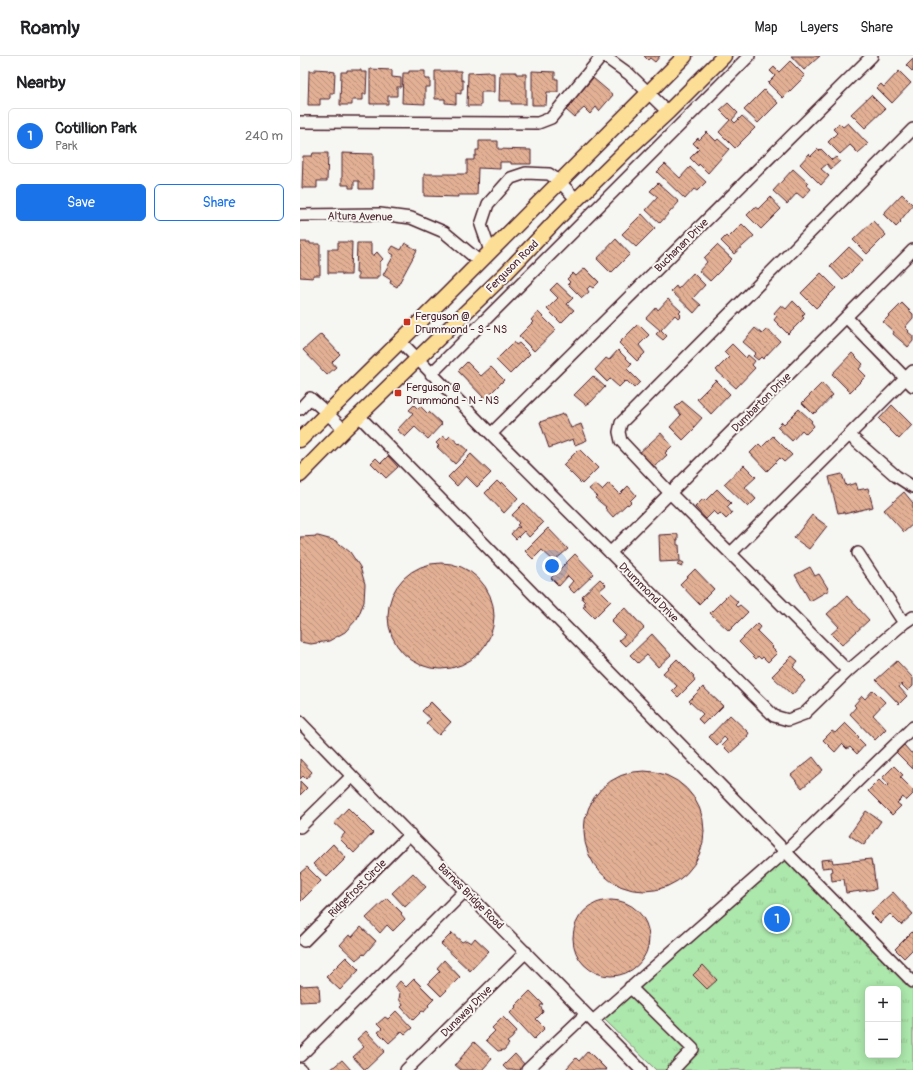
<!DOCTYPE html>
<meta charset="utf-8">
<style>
body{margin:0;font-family:Pangolin,sans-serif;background:#f2f2f2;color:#202124}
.controls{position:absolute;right:12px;bottom:12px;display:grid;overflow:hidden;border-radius:6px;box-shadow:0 2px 10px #0003}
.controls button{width:36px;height:36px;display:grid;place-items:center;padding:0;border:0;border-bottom:1px solid #e0e0e0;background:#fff;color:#202124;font:20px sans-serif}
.you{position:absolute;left:252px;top:510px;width:14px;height:14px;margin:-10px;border:3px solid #fff;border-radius:50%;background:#1a73e8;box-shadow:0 0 0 6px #1a73e833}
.badge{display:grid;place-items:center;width:26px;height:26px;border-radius:50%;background:#1a73e8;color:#fff;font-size:13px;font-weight:700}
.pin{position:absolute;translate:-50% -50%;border:2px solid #fff;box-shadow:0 1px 4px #0006}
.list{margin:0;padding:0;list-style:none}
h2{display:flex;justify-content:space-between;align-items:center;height:52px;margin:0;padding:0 16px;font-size:17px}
h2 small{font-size:13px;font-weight:400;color:#757577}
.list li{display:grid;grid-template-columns:26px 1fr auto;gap:12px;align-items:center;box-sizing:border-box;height:56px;margin:0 8px 8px;padding:0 8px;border:1px solid #e0e0e0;border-radius:6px}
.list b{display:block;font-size:15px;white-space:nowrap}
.list p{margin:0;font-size:13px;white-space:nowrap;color:#757577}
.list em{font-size:13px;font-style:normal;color:#757577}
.actions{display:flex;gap:8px;padding:12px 16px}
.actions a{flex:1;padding:9px 0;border:1px solid #1a73e8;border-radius:6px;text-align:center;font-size:14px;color:#1a73e8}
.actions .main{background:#1a73e8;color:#fff}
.map{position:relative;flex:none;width:613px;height:1014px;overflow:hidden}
header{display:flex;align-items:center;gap:24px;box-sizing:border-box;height:56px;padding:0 20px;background:#fff;border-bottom:1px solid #e0e0e0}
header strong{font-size:19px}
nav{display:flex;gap:22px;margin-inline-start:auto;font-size:14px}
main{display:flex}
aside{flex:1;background:#fff}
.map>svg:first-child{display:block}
</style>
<header>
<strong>Roamly</strong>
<nav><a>Map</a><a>Layers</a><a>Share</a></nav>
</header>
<main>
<aside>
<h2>Nearby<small></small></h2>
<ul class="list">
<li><span class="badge">1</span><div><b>Cotillion Park</b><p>Park</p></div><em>240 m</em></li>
</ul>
<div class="actions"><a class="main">Save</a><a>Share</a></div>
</aside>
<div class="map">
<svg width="613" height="1014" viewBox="0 0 613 1014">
<defs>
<pattern id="park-tufts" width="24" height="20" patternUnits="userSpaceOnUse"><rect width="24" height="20" fill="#ace7ac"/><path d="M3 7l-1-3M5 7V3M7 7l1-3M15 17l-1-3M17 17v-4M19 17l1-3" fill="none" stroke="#96c694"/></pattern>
<pattern id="building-back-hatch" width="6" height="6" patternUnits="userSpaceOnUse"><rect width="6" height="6" fill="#e2b094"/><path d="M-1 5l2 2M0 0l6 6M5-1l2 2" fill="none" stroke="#b98f79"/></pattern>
</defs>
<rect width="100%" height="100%" fill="#f6f6f2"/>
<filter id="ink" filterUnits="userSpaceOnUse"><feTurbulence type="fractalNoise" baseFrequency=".025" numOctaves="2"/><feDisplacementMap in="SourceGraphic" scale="8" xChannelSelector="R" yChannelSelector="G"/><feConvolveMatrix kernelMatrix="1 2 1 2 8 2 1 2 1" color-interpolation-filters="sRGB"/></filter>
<g filter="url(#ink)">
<path fill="url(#park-tufts)" stroke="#7b836c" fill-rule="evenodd" d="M478,796L613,929V1014H356L304,963ZM568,933H598V999H568Z"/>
<path fill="url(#building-back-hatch)" stroke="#4a1f2b" d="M344,0H360L355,6L350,2L348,4Z
M491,0H520L504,14Z
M613,2V16L606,9Z
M490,5L505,20L483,42L468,27L475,20L470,15L474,11L479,16Z
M15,13L29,14V15L35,16L34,37H30V43H20V49H8L9,15H15Z
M70,13L92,14V21L101,22V31H97V40H88V48H70Z
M47,14H61V16H67L66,38H63V44H52V49H40L41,16H47Z
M109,15H125V23H130V31H125V48L102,47L103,17H109Z
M135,15H161V24H163V33H161V38L156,37V48L145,47V43H135Z
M232,15L255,16V23H258V36H247L246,49H232Z
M599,15L611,27L592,47L577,32L581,28L584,31Z
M189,16V17H194V36H181V50H167L168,17Z
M200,16H216V18H226V48H211V45H199Z
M293,22L313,39L299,55L296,51L290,58L284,52L274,61L266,54L272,48L271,47Z
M464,34L478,47L458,67L444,54Z
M571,39L585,53L565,72L551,58Z
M428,47L438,57L432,64L435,67L442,60L455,72L435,92L419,76L430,64L420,54Z
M539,67L543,71L548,67L568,88L558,97L550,89L540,98L528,86L537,77L533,73Z
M407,76L416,85L418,83L429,93L408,117L399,108L398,110L390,102L399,93L393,87L398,82L399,84Z
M179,85H198V93L231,94V108H211V106H200V113L178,112L177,139H158V141L124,140V118H167V104H174V100H176V94H179Z
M518,93L519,95L521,93L532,104L536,101L540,105L531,113L527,108L521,113L529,120L521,129L500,108L509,98L511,100Z
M13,97H28L27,125H17V132H2L3,100H12Z
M42,97L73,98V133H59V125H54V132H49V129H42Z
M365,108L380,122L390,111L406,126L397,135L394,133L385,143L357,116Z
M493,113L508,127L506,129L511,133L503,142L497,137L487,148L473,135Z
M358,127L379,146L360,167L346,154L358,141L350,135Z
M602,138L613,149L600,165L601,166L596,171L583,158Z
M470,141L481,153L461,173L447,159L455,151L458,153Z
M342,158L355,172L336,191L322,178Z
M573,165L586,179L567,198L553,184Z
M442,168L454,180L434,198L421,185L426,180L428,182Z
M316,183L330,198L311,217L297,203Z
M0,186H10V188H20V219H13V222L0,221Z
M38,186H52L51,219H42V217H28V193H38Z
M57,187H71V199H74L77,196L83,203L80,206V220H77V223H58V217H56Z
M105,187L117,194L97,231L90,227L91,224L83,219L94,199L89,196L93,190L101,194Z
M417,189L432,203L410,225L399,215L407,206L404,202Z
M549,191L563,204L543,224L530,210Z
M285,212L299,226L293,232L290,230L287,233L289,236L282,242L268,228L270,226L267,223L273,217L276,220Z
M393,217L405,229L393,242L401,249L394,257L371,235L376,230L378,233Z
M521,217L536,232L516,252L501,237Z
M257,227L273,242L267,248L274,254L261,267L247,253L258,242L250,234Z
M368,243L381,255L379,257L381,259L378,262L375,259L361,274L367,280L363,284L356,278L360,274L346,262L356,251L358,254Z
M493,245L505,257L502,260L504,262L488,278L474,264L477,260L474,257L481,249L486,253Z
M602,247L613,258V262L605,271L609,275L608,276L613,280V285L608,291L593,278L594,276L583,266Z
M238,256L256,274L234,295L219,280L233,266L231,264Z
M338,268L349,279L339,289L345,297L337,305L319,287Z
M455,272L462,278L467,273L480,285L463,303L461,301L458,304L453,300L456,297L443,286Z
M21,278L40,298L32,306L36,311L27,319L3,294Z
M214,286L216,289L219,287L230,298L210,318L196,304Z
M432,288L446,302L448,299L455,305L452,309L455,312L436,332L416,314L429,301L424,296Z
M318,294L332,308L327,313L340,326L334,332L327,325L326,326L325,325L319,331L310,323L307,326L295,314L306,302L309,304Z
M552,297L563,308L559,313L566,320L550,336L532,318Z
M167,306L181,320L191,311L204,324L185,343L158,315Z
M293,320L305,331L291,346L286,349L274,339Z
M416,324L430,338L411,358L397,343Z
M522,327L533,339L516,357L515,356L513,358L502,347Z
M382,345L402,362L394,371L395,372L383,384L370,371L381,359L375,352Z
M114,349L118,353L120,350L128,358L129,356L142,368L128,383L115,371L105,381L97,374L113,357L109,354Z
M592,349L612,369L599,383L579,363Z
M499,353L512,365L511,366L514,370L506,378L502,374L492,385L477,371L482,366L484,368Z
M263,358H265L271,372L281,368L287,384L275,389L273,383L249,392L240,366Z
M361,377L372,390L365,397L367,399L354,411L352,408L350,410L338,398Z
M143,380L147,383L150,380L159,388L160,387L168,394L155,408L137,391L139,390L136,387Z
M473,380L492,399L484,406L480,402L467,415L450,397L459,388L462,391Z
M279,393L298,412L282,428L263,409Z
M171,398L191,417L177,431L166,420L157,430L148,421Z
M88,400L98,411L86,422L71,407L76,402L81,407Z
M444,409L456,421L445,431L456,443L448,451L424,428Z
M542,418L546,430L556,427L558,434L568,432L573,451L544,458V456L538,457L529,421Z
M197,425L200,428L202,426L218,442L204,457L185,437Z
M309,427L320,438L328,430L336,439L330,445L331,446L328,449L327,448L313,461L305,452L306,451L295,442L297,440L289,433L295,428L302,434Z
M417,433L431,447L427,451L432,457L426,463L420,457L418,459L414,455L406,463L395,451L403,443L405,445Z
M604,436L613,447V468L604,476L584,454Z
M224,447L243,467L229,481L224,475L216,483L211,478L217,471L219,472L220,471L217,469L219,467L212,459Z
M512,459L527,470L509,493L494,482Z
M248,472L268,493L254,505L242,494L233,503L225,495Z
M378,478V484H377V489H379L380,505L384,507L382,511L377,509L379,505L360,506L359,479Z
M18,480L36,485L50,496L60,511L65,528L64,546L57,563L45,576L29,585L11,588L0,586V481Z
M275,498L294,518L274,537L268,531L273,525L268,520L259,530L251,522Z
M88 560a53 53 0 1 1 106 0a53 53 0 1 1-106 0Z
M510,511L515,520L519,518L529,534L510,545L495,519Z
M395,513L414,533L399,548L380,528Z
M300,523L306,529L300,534L311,545L294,562L283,551L286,549L284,548L285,546L282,543L283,541L282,540Z
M429,538L438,546L435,549L437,551L440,549L448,556L429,575L410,557Z
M547,540L569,564L542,589L531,578L539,571L527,558Z
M325,551L344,572L325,590L319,584L325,579L311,565Z
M457,568L460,571L457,575L473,591L472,592L477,597L468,606L463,601L461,603L458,600L456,603L439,586Z
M352,578L371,599L358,611L347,599L338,607L330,599Z
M492,600L498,605L493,611L504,622L503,623L505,625L492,639L472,620Z
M377,603L394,620L393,621L395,624L378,641L372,635L377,630L363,617Z
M597,605L613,622V630L608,635L601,628L599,631L607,640L599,648L576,624Z
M403,631L423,650L409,664L408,663L403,668L398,663L403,658L389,645Z
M573,634L585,646L573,659L586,673L575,684L550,658L556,651L554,649L562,640L565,643Z
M131,646L151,666L139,679L126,667L131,663L122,655Z
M430,659L449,677L447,680L448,681L430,697L422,689L427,684L424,681L417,689L409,681Z
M545,667L559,681L558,682L565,689L557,698L550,691L547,693L542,688L535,696L523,684L532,675L535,677Z
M604,689L611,697L613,696V713L596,696Z
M513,701L523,714L502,732L491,719Z
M0,703L12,716L6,723L3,720L0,723Z
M594,710L603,719L600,721L613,734V738L606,745L603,741L597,747L601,750L592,759L568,735L579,724L586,731L588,729L582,722Z
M284 775a60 60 0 1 1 120 0a60 60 0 1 1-120 0Z
M0,725L7,732L0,739Z
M48,752L73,777L54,797L40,783L45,777L34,767Z
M566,755L581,765L564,789L549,779Z
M33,788L46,802L27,821L13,808Z
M532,803L533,807L571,803L572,810H573L576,833L546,837L544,823L532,825L531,816L533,815L532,811L522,812L521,804Z
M7,811L21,825L0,846V817Z
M113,817L126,831L105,851L92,837Z
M593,836L613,858L601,869L590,858L580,867L570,857Z
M87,842L102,857L101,858L105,863L93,875L87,869L80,877L66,862Z
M273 882a38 38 0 1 1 76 0a38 38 0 1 1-76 0Z
M61,871L76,885L64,899L63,898L56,904L40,889L49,879L52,881Z
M613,875V893L604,902L595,893Z
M152,877L162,886L166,884L171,887L175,882L189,895L170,915L141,888Z
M46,901L59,914L40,934L26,921Z
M144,904L160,921L141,940L128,927L140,915L137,912Z
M403,909L417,924L407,933L393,919Z
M114,923L134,943L128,949L129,950L124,956L122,955L113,964L101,951L103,949L99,943L100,937L95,931L100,925L106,931Z
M0,928L1,930L19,929L20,945L0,946Z
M230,935L243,948L240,950L242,953L243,956L236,963L245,972L234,983L210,957L216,951L215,950Z
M96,955L112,972L105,978L102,975L89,987L78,976L82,973L77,968L85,961L88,963Z
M203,961L217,975L212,982L207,986L209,988L204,994L198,995L186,984L195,975L192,972Z
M66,975L85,995L65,1014L53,1001L64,991L57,983Z
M174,986L192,1003L182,1014H161L155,1009Z
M288,995L307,1014H267L266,1013L276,1002L279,1005Z
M215,998L226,1010L222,1014H207L203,1010Z
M42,1004L51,1014H30Z"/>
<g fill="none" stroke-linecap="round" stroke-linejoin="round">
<defs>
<path id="minor" d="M304,0L329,18L368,56
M0,66L238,67L251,62L302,0
M0,159L80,158L111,162L144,176L179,205
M190,195L181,169L188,148L211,122L226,117L249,118L259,125L277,144
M546,261L613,330
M100,285L191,378L474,660L488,664L504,658L548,615L604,567L613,561
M131,318L449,0
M0,353L10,342L27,357L44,374
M59,360L613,926
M191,378L572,0
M549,379L596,420L613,431
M310,497L613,194
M431,497L613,315
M558,497L604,567
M548,615L370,437L321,385L319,376L321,367L613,73
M0,666L52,720L341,1014
M0,771L52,720
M4,885L110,778
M330,931L393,993L373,1014
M293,965L486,795L613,671
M0,1000L165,835
M0,1013L1,1014
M106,1014L226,896
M227,1014L286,958"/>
<path id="major" d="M0,384L149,237L385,0
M0,419L44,374L205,218L266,154L329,92L368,56L424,0"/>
</defs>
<use href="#minor" stroke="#4a1f2b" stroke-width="14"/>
<use href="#major" stroke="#4a1f2b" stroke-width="17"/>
<use href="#minor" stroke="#f6f6f2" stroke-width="11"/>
<use href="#major" stroke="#fdde96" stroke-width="14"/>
</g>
</g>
<g fill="#c8321e" stroke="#f6f6f2" stroke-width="1.5">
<rect x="103" y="262" width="8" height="8" rx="2"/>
<rect x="94" y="333" width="8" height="8" rx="2"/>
</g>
<g text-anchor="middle" stroke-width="4" stroke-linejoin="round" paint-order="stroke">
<g font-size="11" fill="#4a1f2b" stroke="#f6f6f2">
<text transform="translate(60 160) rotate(1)" y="4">Altura Avenue</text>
<text transform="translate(381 189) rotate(-45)" y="4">Buchanan Drive</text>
<text transform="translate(212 210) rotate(-45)" y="4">Ferguson Road</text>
<text transform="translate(461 346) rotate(-45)" y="4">Dumbarton Drive</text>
<text transform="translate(349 536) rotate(45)" y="4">Drummond Drive</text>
<text transform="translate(57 832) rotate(-45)" y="4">Ridgefrost Circle</text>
<text transform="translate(171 840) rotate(45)" y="4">Barnes Bridge Road</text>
<text transform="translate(166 955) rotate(-45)" y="4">Dunaway Drive</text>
</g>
<g font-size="11" fill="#4a1f2b" stroke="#f6f6f2" text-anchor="start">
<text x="115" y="264">Ferguson @<tspan x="115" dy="13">Drummond - S - NS</tspan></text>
<text x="106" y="335">Ferguson @<tspan x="106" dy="13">Drummond - N - NS</tspan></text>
</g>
</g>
</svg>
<div class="controls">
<button>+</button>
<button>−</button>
</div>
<div class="you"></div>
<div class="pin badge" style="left:477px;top:863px">1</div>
</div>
</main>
